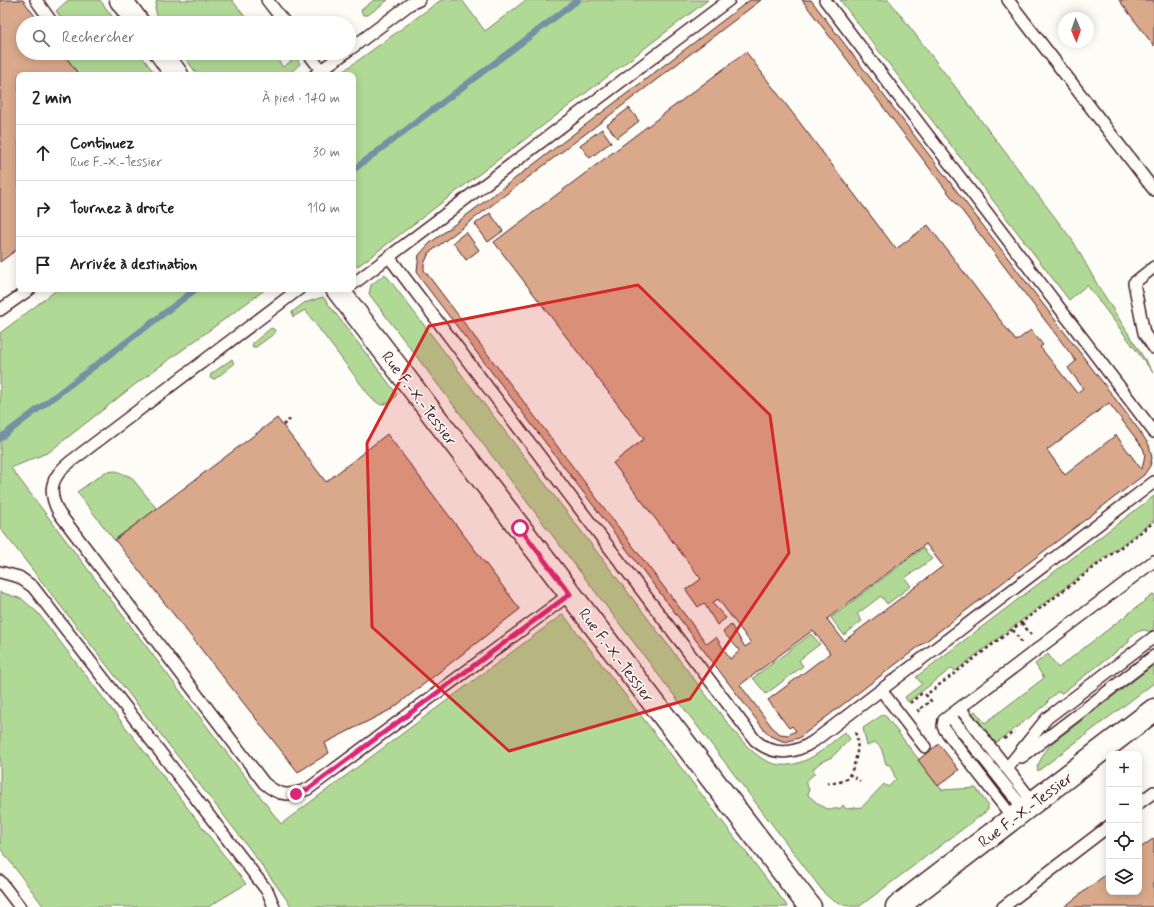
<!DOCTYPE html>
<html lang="fr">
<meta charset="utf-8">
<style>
body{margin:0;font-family:Mynerve,sans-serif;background:#f6f6f6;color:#222}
.controls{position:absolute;right:12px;bottom:12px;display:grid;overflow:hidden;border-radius:8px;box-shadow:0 2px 10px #0003}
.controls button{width:36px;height:36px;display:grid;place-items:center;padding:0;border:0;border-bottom:1px solid #e0e0e0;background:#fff;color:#222;font:20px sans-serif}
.compass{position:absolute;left:1058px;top:12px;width:36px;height:36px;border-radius:50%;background:#fff;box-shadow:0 2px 10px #0003;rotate:178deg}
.stop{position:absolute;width:12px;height:12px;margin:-9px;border:3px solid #db2777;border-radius:50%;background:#fff}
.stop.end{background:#db2777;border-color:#fff;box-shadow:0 1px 4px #0008}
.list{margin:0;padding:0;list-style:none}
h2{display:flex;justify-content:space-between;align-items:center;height:52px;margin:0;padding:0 16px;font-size:17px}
h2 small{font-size:13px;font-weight:400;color:#767676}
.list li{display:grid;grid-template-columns:26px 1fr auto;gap:12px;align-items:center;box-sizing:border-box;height:56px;padding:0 16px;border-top:1px solid #e0e0e0}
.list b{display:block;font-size:15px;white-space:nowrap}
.list p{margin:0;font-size:13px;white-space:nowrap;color:#767676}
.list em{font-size:13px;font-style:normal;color:#767676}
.icon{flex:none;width:22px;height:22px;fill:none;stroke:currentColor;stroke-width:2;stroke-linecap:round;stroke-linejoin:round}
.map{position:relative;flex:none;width:1154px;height:907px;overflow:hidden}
.search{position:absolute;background:#fff;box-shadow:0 2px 10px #0003;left:16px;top:16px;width:340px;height:44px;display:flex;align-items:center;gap:10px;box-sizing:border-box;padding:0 14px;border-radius:22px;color:#767676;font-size:15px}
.panel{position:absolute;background:#fff;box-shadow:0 2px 10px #0003;left:16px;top:72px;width:340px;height:220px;border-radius:8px}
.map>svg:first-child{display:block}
</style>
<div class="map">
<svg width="1154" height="907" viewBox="0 0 1154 907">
<rect width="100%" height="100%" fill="#fdfcf7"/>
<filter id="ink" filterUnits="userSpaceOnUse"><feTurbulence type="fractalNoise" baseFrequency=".025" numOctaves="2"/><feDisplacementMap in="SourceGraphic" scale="8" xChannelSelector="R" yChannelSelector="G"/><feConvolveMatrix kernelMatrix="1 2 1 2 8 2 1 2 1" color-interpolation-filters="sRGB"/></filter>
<g filter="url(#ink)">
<path fill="#b0d996" stroke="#7d7c60" d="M68,0H100L117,23H65L56,11Z
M157,0H232L250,23H159L155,8Z
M374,0H388L368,15H363L361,10Z
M441,0H462L485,31L526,0H708L369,258L359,265L353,267V75H338Z
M840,0H889L1073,241L1097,284L1154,374L1087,285L1069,300Z
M69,53H139L156,75H79L65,56Z
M181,53H273L283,67L294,59L298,60L300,64L288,75H198Z
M385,274L726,721C746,746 768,778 806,760C820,754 833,741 845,732L850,739L832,757L821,762L813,769L815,773L805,782L809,789L808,795C820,805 824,812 841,808L843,805L846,809L862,807L884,784L888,787L896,779L890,765L886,764L881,748L875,742L867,746L863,728L884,714L942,790L976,788L988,805V810L860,906C845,907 835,904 825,894L369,294L371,285Z
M58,289H266L137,383L49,452L11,468L281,824L563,614L788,907H292L249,848L0,528V333Z
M323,297L397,394L391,402L381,405L372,399L305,310L293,317L292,312L304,303Z
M271,328L275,330V333L256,347H252L253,343Z
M232,359L234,364L215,379L210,378L211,374Z
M116,471L131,477L157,509L114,540L77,492L105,472Z
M1154,496V520L955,671L952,668L908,702L905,697L922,684L916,677Z
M923,548L932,559L905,578L911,586L887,604L881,596L857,614L862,621L844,635L831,618Z
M0,592L22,599L38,613L246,884L208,907H44L0,848Z
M1154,594V628L1150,632C1143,627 1135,633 1129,638V642L1062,693L1057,692L1048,700L1047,704L996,743L972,713L975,711L985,723L1044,678L1035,664L1048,654L1058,668Z
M811,634L820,644L799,660L803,666L766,694L753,678Z
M1154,665V683L1038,771L1037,767L1044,753L1051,744Z"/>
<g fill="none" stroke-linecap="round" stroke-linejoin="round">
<path stroke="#7690a4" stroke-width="6" d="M353,170L578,0
M0,438L196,289"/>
</g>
<path fill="#daa98c" stroke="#4a1f2b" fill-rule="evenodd" d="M0,0H23L40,23H23V53H63L79,75H19V248L0,262Z
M750,0H761L429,253L424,264V270L707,644L716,637L730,659L740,651L723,632L731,625L745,647L751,643L718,599L712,603L726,618L717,625L704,603L698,607L686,590L701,579L613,463L644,439L494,242L746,52L896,249L928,225L1016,341L1031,330L1043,345L1040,347L1077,393L1083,388L1068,368L1076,361L802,0H811L1139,430L1149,445L1152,458L1150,466L1144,475L1136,481L799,738L785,742L770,736L762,727L420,278L417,271L419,255L430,243ZM1109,403L1143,448L1145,454L1143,465L1141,469L1116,435L1065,475L1047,450ZM926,544L943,566L844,641L827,619ZM813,630L830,653L768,700L789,728L792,726L796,731L788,735L780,734L772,727L740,685Z
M1119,0H1154V46Z
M629,108L639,121L617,138L607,125Z
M602,129L611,142L590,158L580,145Z
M490,213L503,231L488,242L475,224Z
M466,232L479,250L466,260L453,242Z
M277,418L326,482L387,434L520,609L392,709L325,743L329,753L298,772L115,540Z
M939,744L959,770L938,786L918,760Z
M1154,838V907H1064L1109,872V892H1139V849Z"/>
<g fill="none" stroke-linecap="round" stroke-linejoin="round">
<defs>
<path id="lane" d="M36,0L51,21
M267,0L285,23
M825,0L1154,432
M1008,0L1154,190
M349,50L410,4L419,0
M308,53L321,70L315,75
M321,70L345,53
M389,257L755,740C774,757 795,754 814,741L1154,482
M1154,267L1134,283L1144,333L1154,348
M353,284L729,0
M299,289L70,462C51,477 47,491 59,513L264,783C280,797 289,796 308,789L570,594
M0,310L30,289
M0,572L19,577L33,587L268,892L274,907
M881,690L925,747
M960,708L1033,802
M950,716L1024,809
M1022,757L1154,656
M1007,768L1047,718L1154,637
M1139,803L1154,792
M1013,818L945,730L943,726L944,720L1154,561
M0,881L20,907
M1003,907L1109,826"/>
<path id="street" d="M121,0L138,23
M161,53L177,75
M337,289L810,907
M897,907L1154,710"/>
</defs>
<use href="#lane" stroke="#4a1f2b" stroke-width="14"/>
<use href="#street" stroke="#4a1f2b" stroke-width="25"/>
<path stroke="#4a1f2b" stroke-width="2.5" stroke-dasharray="3 3" stroke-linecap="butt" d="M283,425L292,418
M1022,623L1032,636
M1013,630L1022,643
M910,703L921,694L926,695
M920,712L918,710L931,701L926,695L1154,522
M1004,739L1014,732
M849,774L860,781
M827,783C833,783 841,783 846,779C855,771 862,741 854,731"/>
<use href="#lane" stroke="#fdfcf7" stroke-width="11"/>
<use href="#street" stroke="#fdfcf7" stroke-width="22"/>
</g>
</g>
<g fill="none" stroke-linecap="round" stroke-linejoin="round" filter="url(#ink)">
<path stroke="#db2777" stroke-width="5" d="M296,794L308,789L570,594L520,528"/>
</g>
<path fill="#d62828" fill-opacity="0.2" stroke="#d62828" stroke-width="3" stroke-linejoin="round" d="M638,285L770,415L789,553L690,699L509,751L372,627L367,443L429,326Z"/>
<g text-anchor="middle" stroke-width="3" stroke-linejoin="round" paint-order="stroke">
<g font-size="16" fill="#4a1f2b" stroke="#fdfcf7">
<text transform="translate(420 398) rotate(53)" y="6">Rue F.-X.-Tessier</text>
<text transform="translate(617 655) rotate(53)" y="6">Rue F.-X.-Tessier</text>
<text transform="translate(1025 809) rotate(-37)" y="6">Rue F.-X.-Tessier</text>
</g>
</g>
</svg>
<div class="controls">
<button>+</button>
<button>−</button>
<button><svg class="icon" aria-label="locate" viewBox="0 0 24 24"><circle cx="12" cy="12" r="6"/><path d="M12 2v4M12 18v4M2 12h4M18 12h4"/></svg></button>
<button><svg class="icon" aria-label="layers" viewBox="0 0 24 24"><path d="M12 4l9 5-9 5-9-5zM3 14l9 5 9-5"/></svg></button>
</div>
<svg class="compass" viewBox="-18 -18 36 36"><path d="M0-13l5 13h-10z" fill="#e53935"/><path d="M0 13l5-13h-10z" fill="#767676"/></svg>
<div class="stop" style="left:520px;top:528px"></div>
<div class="stop end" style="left:296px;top:794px"></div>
<div class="search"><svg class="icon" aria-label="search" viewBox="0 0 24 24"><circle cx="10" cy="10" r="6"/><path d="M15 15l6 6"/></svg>Rechercher</div>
<section class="panel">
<h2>2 min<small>À pied · 140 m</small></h2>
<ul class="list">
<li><svg class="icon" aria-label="ahead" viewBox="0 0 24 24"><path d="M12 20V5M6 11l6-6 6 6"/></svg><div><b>Continuez</b><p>Rue F.-X.-Tessier</p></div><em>30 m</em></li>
<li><svg class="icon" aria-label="right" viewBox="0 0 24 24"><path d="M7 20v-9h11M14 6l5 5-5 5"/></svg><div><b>Tournez à droite</b></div><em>110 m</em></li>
<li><svg class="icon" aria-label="arrive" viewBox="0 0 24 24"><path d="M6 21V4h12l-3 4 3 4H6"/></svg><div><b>Arrivée à destination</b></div></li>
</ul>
</section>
</div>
